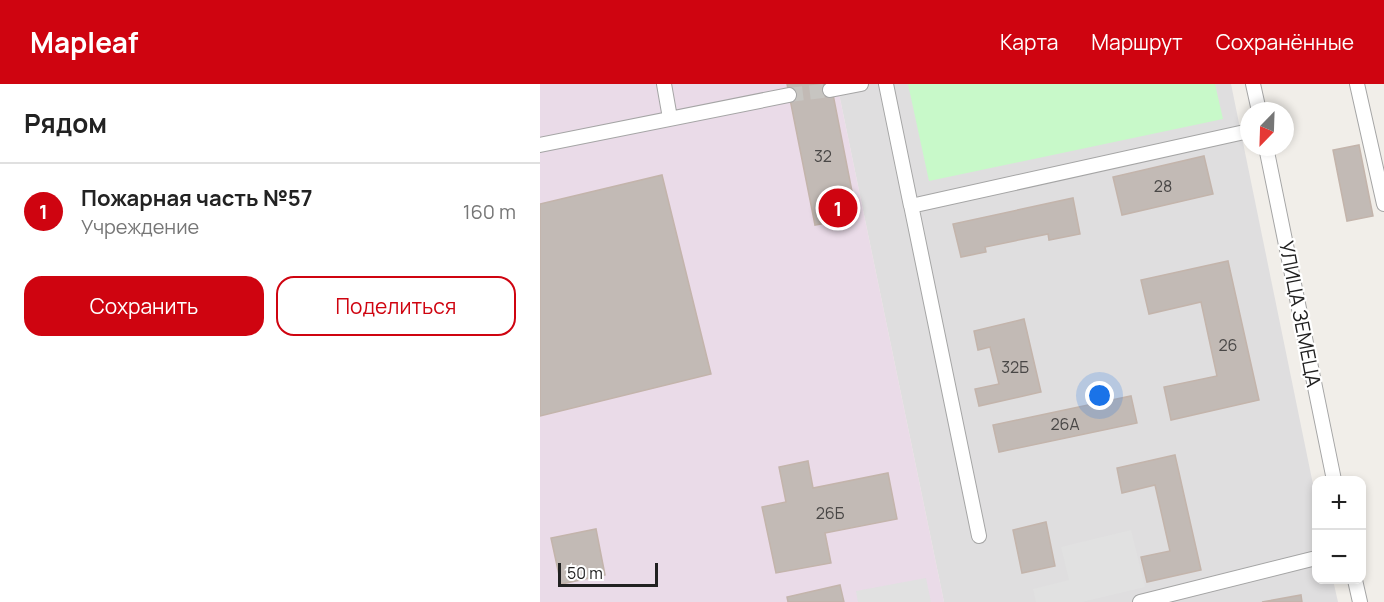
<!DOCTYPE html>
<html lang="ru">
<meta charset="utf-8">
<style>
body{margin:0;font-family:Manrope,sans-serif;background:#f2f2f2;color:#222}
.controls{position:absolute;right:18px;bottom:18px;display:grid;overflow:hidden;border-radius:12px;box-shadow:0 3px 9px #0003}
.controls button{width:54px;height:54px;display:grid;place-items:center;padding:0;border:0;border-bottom:2px solid #e0e0e0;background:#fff;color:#222;font:30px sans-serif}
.compass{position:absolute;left:700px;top:18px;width:54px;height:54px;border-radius:50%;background:#fff;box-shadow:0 3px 9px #0003;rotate:203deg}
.scale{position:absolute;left:18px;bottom:15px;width:100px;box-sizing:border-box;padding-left:6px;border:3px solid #212121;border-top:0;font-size:16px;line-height:21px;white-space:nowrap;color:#212121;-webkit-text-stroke:4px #fff;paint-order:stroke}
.you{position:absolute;left:560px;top:312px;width:21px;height:21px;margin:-15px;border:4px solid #fff;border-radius:50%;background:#1a73e8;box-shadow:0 0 0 9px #1a73e833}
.badge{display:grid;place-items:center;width:39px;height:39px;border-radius:50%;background:#cf0410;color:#fff;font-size:20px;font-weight:700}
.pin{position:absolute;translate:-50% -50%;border:3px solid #fff;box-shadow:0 2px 6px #0006}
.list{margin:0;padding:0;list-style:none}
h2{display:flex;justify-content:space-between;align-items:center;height:78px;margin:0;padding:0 24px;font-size:26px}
h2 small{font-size:20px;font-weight:400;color:#767676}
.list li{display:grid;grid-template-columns:39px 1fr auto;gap:18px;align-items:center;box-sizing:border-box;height:96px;padding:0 24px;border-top:2px solid #e0e0e0}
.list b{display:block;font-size:22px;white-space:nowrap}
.list p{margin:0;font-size:20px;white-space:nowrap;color:#767676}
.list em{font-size:20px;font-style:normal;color:#767676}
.actions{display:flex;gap:12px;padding:18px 24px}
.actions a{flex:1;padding:14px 0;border:2px solid #cf0410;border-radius:18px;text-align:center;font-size:21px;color:#cf0410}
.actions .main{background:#cf0410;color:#fff}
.map{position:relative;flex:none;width:844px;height:518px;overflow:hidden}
header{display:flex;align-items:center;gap:36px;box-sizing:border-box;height:84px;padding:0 30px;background:#cf0410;color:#fff}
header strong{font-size:28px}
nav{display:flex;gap:33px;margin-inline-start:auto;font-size:21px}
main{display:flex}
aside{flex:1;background:#fff}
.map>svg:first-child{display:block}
</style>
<header>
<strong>Mapleaf</strong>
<nav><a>Карта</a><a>Маршрут</a><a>Сохранённые</a></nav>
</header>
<main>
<aside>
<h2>Рядом<small></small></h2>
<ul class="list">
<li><span class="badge">1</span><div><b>Пожарная часть №57</b><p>Учреждение</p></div><em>160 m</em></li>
</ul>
<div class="actions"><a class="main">Сохранить</a><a>Поделиться</a></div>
</aside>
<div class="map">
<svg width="844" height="518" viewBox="0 0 844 518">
<rect width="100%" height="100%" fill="#f1eee9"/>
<path fill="#dfdedf" d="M297,0H691L776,415V496H793L798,518H404Z"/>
<path fill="#eadbe8" d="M0,0H297L404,518H0Z"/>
<path fill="#c8f9c9" d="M368,0H675L683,35L389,97Z"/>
<path fill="#e1e1e1" d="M591,446L605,503L542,518H496L493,505L529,496L521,463Z
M386,494L391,518H318L316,507Z"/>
<path fill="#c2bab5" stroke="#c3b4ab" stroke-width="1.5" d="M247,0H291L317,133L275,141Z
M819,61L833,132L807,137L793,66Z
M664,72L673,110L582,131L573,93Z
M122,91L171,290L0,332V120Z
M533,114L540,150L509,156L508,150L445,163L446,168L421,173L413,140Z
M688,177L719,316L631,336L624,303L677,292L661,218L609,230L601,196Z
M484,235L501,308L439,322L435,305L459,300L450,263L438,266L434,247Z
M591,312L597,339L459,368L453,341Z
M635,371L661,486L607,498L601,473L630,467L615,401L582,409L577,384Z
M268,377L273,404L348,389L357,435L285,449L291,479L236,489L222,423L246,418L239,383Z
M506,438L515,482L482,489L473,446Z
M56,445L65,491L21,500L11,454Z
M300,501L304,518H248L247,513Z
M761,511L762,518H722Z"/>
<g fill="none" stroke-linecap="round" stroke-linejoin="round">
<path stroke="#c7c5c1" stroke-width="14" stroke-dasharray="14 7" stroke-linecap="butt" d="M249,11L290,6"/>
<defs>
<path id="minor" d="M124,0L130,34
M346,0L371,122L709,47
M713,0L719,27
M817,0L844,120
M290,6L321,0
M0,61L249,11
M726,63L794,396
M371,121L439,452
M815,496L820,518
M600,518L776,474"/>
</defs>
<use href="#minor" stroke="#a5a5a5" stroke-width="16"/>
<use href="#minor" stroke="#fff" stroke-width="14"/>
</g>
<g text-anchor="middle" stroke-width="4.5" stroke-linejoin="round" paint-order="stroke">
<g font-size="16" fill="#494746">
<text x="283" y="78">32</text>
<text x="623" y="108">28</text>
<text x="688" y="267">26</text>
<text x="475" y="289">32Б</text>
<text x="525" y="346">26А</text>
<text x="290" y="435">26Б</text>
</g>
<g font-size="20" fill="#212121" stroke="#fff">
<text transform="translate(760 230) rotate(79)" y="7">УЛИЦА ЗЕМЕЦА</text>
</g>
</g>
</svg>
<div class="controls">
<button>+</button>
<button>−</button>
</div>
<svg class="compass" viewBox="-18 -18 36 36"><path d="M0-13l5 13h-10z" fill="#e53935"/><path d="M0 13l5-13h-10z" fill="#767676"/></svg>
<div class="scale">50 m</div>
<div class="you"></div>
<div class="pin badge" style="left:298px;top:124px">1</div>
</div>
</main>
